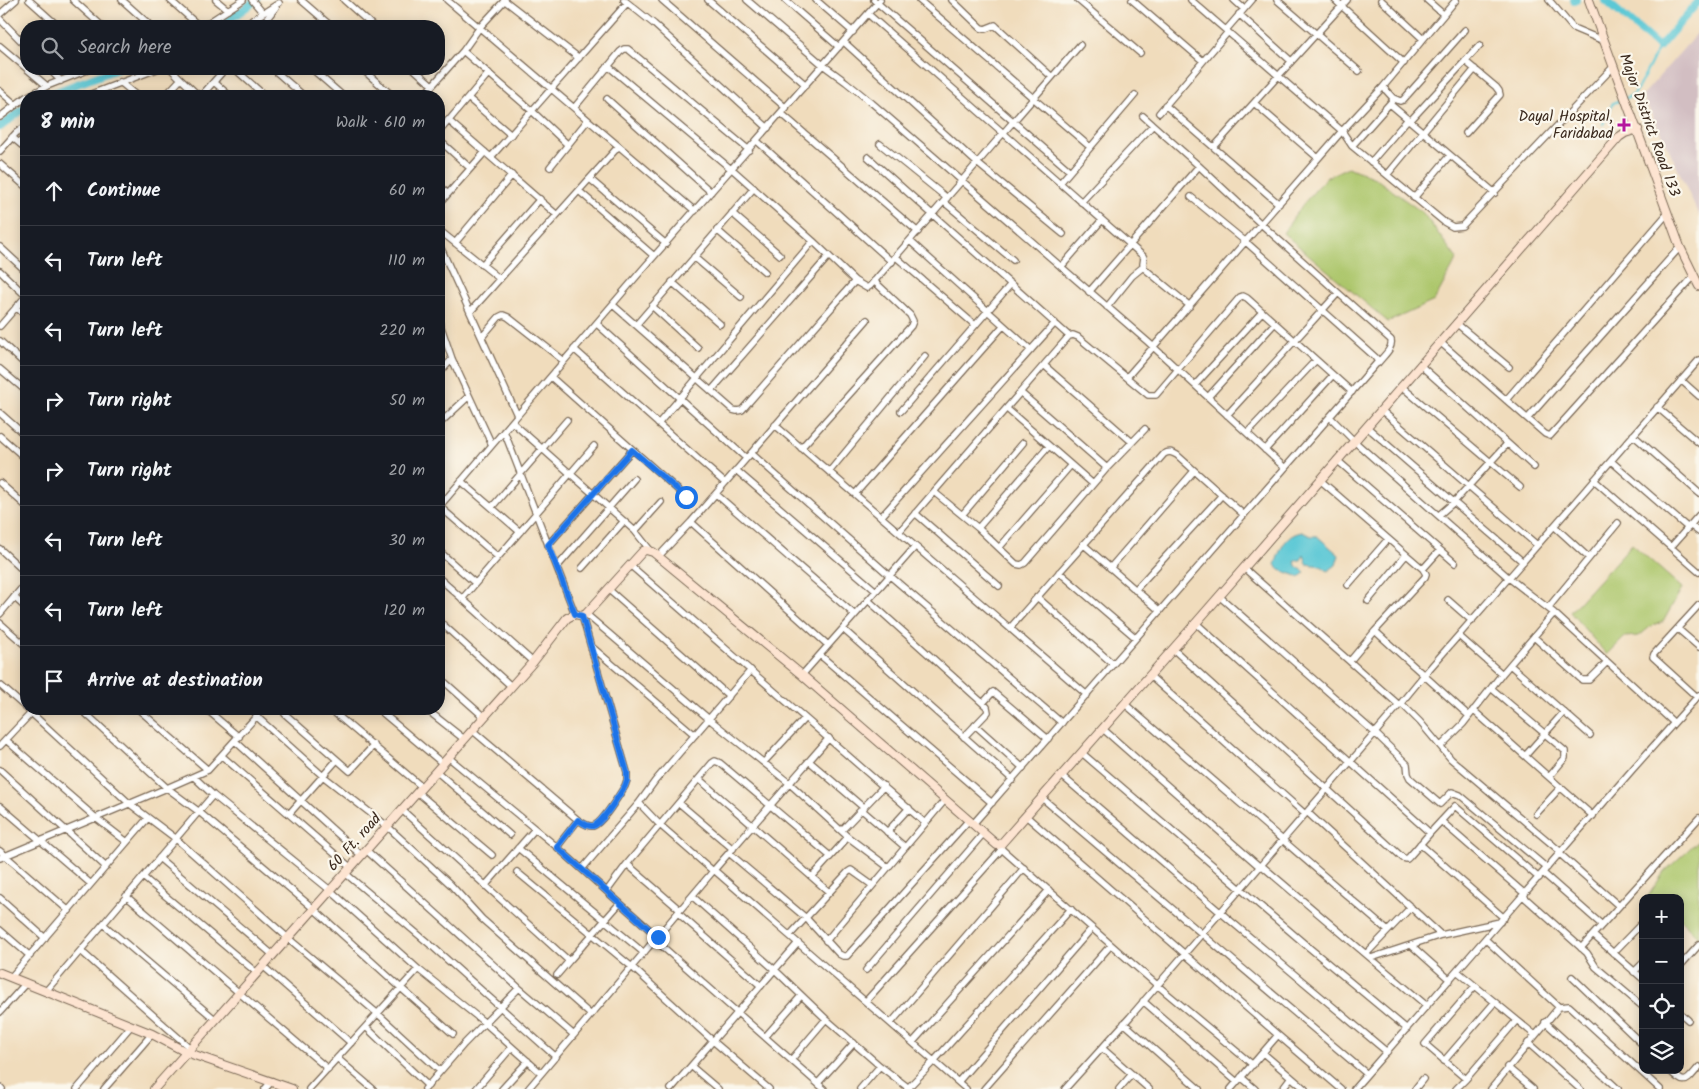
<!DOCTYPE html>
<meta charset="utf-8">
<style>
body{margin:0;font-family:Kalam,sans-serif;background:#242831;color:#f1f3f6}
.controls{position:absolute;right:15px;bottom:15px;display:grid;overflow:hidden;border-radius:10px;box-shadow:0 2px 12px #0003}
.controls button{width:45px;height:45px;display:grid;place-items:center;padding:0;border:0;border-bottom:1px solid #363941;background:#171b24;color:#f1f3f6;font:25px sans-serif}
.stop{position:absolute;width:15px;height:15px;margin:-11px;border:4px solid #1a73e8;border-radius:50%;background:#fff}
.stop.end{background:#1a73e8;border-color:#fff;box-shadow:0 1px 5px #0008}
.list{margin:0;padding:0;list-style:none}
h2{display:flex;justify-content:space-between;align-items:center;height:65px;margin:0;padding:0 20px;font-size:21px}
h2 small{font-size:16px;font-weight:400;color:#9ea1a6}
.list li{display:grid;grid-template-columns:32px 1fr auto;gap:15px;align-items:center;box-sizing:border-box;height:70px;padding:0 20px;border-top:1px solid #363941}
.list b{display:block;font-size:19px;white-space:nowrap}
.list em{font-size:16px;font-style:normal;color:#9ea1a6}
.icon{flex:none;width:28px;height:28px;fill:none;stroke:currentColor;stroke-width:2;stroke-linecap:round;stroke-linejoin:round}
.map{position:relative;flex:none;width:1699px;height:1089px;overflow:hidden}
.search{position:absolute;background:#171b24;box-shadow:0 2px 12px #0003;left:20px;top:20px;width:425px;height:55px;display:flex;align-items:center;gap:12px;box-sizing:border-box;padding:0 18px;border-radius:20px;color:#9ea1a6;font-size:19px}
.panel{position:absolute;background:#171b24;box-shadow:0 2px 12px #0003;left:20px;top:90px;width:425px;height:625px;border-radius:20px}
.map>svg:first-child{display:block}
</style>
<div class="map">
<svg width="1699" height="1089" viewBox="0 0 1699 1089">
<rect width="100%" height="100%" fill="#fbf7ec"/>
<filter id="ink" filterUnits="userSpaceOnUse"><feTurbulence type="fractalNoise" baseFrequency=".02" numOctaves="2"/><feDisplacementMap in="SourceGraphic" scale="10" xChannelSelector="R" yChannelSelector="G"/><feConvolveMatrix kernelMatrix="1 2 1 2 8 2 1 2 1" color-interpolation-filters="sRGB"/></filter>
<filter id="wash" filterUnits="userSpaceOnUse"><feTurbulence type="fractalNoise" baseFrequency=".0096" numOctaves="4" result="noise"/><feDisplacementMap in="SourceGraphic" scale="20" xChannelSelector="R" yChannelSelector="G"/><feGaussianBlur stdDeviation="1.12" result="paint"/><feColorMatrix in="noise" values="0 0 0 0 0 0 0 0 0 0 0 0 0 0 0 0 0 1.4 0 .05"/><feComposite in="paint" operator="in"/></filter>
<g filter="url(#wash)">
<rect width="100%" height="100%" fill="#f0dcbc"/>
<path fill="#d2bec2" d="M1699,31V216L1667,145L1642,96Z"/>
<path fill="#acc66b" stroke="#747844" d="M1348,167L1375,178L1423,213L1457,259L1434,301L1388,322L1283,233L1303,204L1327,177Z
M1632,544L1682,588L1663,622L1651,626L1639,636L1625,637L1607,655L1570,612Z
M1699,840V938L1680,919V898H1647L1664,872Z"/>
<path fill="#5cc8d5" stroke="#4c797a" d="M1302,532L1311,536H1317L1339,555L1336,565L1328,571L1321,566L1307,564L1304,554L1301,560H1295L1296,566L1305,572L1300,577L1280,570L1275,565C1280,551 1284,535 1302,532Z"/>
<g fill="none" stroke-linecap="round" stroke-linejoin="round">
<path stroke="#5cc8d5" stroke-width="2.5" d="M1603,124L1613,103L1634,95L1648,69L1659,47"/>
<path stroke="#5cc8d5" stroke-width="8" d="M1574,0H1576
M1605,0L1659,47L1699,1
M221,26L256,0
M45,96L117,69
M0,127L26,107"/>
</g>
</g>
<g filter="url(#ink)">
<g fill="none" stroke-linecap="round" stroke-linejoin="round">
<defs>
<path id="street" d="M29,0L58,26
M73,0L102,26
M122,0L151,26
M170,0L199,26
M216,0L228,10
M252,0L263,13
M301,0L331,26
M344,0L373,26
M447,0L695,211
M504,0L579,58
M624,0L654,24L768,128
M662,0L786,108
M708,0L806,85
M747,0L823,65L846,82L872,103L1148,342L1285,468
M785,0L839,47
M816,0L853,32
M874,0L1070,171
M919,0L1090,147
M952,0L981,28L985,29L995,25L997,27L1052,77
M1078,0L1140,53
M1132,0L1203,61
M1191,0L1342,131L1352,146L1392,101L1393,98L1383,87L1456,0
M1234,0L1244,9
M1277,0L1359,71
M1335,0L1404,63
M1381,0L1423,39
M1427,0L1443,14
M1549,0L1573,28L1604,41
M0,14L16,0
M868,14L1143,256L1144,258L1143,264L1145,269L1190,306
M1239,14L1291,61
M0,19L26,46
M203,26L243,0
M243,26L279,3
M261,26L276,7
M1226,30L1252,0
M844,42L977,163L1063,234
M0,46L26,68
M463,51L532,111L568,145
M1465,61L1496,87L1499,91L1500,95L1466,133
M608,66L731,169
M27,69L47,86
M49,69L61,81
M171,69L181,79
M235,69L265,96
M273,69L304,96
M312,69L343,96
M362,69L393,96
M414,69L432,85
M120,82L137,96
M214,82L230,96
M0,91L16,105
M28,96L47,86L90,69
M86,96L157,69
M165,96L181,79L199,96
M201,96L225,69
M423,96L463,51L480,27L505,0
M468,98L511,135
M1393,98L1400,101L1403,100L1465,30
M607,99L711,192
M1254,103L1318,158
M1390,104L1495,193
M1165,105L1279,204
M574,108L620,52L624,49H628L749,150
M781,113L918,232
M1159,113L1228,32
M1143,116L1199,166L1261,224L1391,340C1393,349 1383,356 1378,363
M0,117L26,97
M448,120L557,215
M1410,121L1480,45
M439,132L489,73
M12,137L26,149
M439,140L470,168
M757,141L892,262
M880,144L947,198
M1352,146L1444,222L1453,227L1462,226L1614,66
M1214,147L1347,0
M0,151L16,133L26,126
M491,157L627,3
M868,157L1069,336
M1371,162L1408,119
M0,164L26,187
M550,167L587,121
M732,169L813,241L855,281L867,288L870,286L1080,45
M1387,175L1475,69
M590,179L666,244
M1060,183L1135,95
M439,186L448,194
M579,191L654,256
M1414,198L1450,155
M944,202L1013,260
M1081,202L1153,125
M439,204L485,152
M732,213L780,255
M439,230L500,279
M717,230L765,272
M910,241L1031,350
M455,243L512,175
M439,244L517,415
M0,247L26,271
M694,257L741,297
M896,257L975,325
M482,265L540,199
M1061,267L1102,220
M0,271L26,296
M672,282L720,324
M1089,292L1199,166
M613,305L733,410L737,411L742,410L855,281
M652,306L698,348
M16,307L26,316
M1107,307L1132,276L1143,267
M470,312L618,147
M439,321L452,359L492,445
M1456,323L1509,367
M597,324L746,458
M636,325L754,188
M0,326L26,296
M482,337L499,317L503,315L508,317L564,361
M0,341L26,365
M1440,342L1545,434L1550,436L1694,276
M574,349L725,483
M1420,365L1534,467
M1045,366L1132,442
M0,369L26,391
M439,374L452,359
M551,377L686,497
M1127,377L1342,131L1383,87
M1681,380L1699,396
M1195,385L1262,312
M1401,386L1520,487
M711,391L829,256
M1021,393L1107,468
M1208,397L1275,323
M1506,400L1668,213
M1657,407L1699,443
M1007,409L1093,484
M1381,410L1537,545
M901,411L1011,284
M0,413L26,436
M1227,415L1338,293
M1330,417L1354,441L1509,578L1554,613L1673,722
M1528,418L1680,247
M512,422L635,531L650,550
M439,424L469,396
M658,424L813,241
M775,425L1087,695
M1367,427L1523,562
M504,431L575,614
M1247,433L1316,360
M1633,435L1699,493
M0,436L26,459
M801,448L911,326L913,321L910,315L874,281
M1265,450L1333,375
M751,453L889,575L1062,723
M1337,460L1455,563
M1611,461L1688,528
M736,470L876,591
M829,472L925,356
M1320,480L1423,569L1426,574L1425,577L1375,631L1350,661
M1594,480L1699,572
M461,481L520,532
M0,483L26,506
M934,492L978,528L1016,564L1021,565L1025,563L1107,468L1145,429
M716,494L855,615
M855,494L1003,326
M439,506L498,557
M439,507L642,270L880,0
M492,507L567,420
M915,513L999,586
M962,515L1023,443
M1439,515L1454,502L1507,444
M881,517L1055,323
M691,522L828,645
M1690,525L1699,532
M1554,526L1589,558
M978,528L1049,446
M635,531L661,502
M899,532L1069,336L1073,335L1078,337L1148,395H1156L1240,297L1243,296L1247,298L1352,392
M1083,544L1160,611
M548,545L632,450
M1671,547L1699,515
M999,548L1071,465
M0,549L26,573
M439,551L475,583
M658,557L691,522L867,320
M630,565L925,823
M557,567L634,479
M582,568L624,521
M1110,568L1194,471
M1244,568L1399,705
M1423,569L1440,550
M1059,572L1136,638
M439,578L533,662
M1348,585L1388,539
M608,589L729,696
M1135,590L1222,495
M1219,596L1375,733L1407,764L1408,774L1410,778L1440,804L1452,792L1460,795L1547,868
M14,597L26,608
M1037,597L1113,664
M462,599L594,446
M868,600L987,707L988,712L964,737
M1448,600L1472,621
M1368,601L1406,555
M1548,608L1618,523
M0,614L26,583
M586,614L709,719L789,783L848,837L888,867
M439,621L511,686
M0,623L26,646
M1196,623L1430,833
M1010,628L1164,454C1169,451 1172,452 1177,455L1244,515
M843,629L1013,780
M1678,629L1699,647
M1375,631L1468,715
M1459,636L1502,674
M1534,637L1582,680H1589L1607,662
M592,647L695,735
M1173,649L1403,858L1407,859L1409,857L1430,833L1455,806L1539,878
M820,655L992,803
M1510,665L1590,735
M802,675L915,547
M1150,676L1305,814
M439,677L484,717
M0,685L26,708
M1491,688L1565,751V758L1549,777
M1697,697L1653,657L1654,654L1699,605
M983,703L993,692L1048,739
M1401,703L1420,722L1451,759L1561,852
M1125,704L1388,931
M27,709L130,804L175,838L288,938L378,1014L440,1071
M81,709L167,788L198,811L314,909L401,988L453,1034
M138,709L208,770
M206,709L239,737
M330,709L422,787
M378,709L442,763
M426,709L464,739
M1473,710L1593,816
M285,714L350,771L374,745
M256,716L323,776L387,826L450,884L482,919L591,1015
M975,725L1023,768
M1103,729L1260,867
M472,730L578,820C582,822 587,827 593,826C602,824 619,795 625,786L627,780V772L582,616
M6,740L96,818L127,842
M235,741L361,855
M0,746L35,709
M1441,746L1463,724L1502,674L1554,613
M1082,753L1306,945L1407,1029
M222,756L350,867
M1525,756L1564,712
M448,757L557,847L658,937
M809,761L864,808
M764,762L805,718
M0,770L106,867
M436,771L510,835
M1062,776L1220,912L1387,1052
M194,777L213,795
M699,779L829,892
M417,792L492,855
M1042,798L1367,1074
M639,803L660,825L713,871
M679,803L733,849
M0,806L91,884
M402,810L569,961L620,903
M862,810L905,847
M1307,812L1441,935L1500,922
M289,814L337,760
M1536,814L1560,788
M1026,816L1278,1035
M1441,821L1525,894
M973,824L1376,364L1378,361L1375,357L1246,242L1191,197
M842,830L884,786
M887,832L909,808
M1420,844L1504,918
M997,845L1157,985L1253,1065
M557,847L578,820
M518,848L644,953
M366,850L519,988L574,1035
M0,851L69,911
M729,853L806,918L839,954L843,956H847L969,820
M1560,854L1619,906
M0,858L167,788L208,770L263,709
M159,858L273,955
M627,864L680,910
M1261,865L1427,1006
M582,869L639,803L655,781L751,670
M714,870L829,738
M517,872L632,967L713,1041L769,1089
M345,873L433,947L556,1057
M1543,873L1602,925
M143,877L257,973
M812,877L848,837
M485,886L535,829
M607,891L627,864L712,763L715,761L720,763L830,856
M126,896L328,1069
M692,896L775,970L826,1019L880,1066L910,1089
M1523,896L1587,953L1596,967L1643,1007
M0,898L45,938
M678,913L761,986
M103,924L216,1020
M0,930L30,956
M790,935L848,872L851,870L872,885
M1593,935L1643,979
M1485,939L1559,1007L1569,1006L1660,1089
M655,940L824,1089
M826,941L945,800
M1411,945L1450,980
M1581,948L1699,818
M81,951L190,1048
M1613,953L1643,922
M1366,954L1411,907
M1371,958L1441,935
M263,966L351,1043
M1680,966L1699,945
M866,970L983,834
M1457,971L1535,1035
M1634,972L1643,963
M557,975L569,961
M11,977L147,819
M1572,977L1643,1045
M1475,986L1425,1044L1466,1079L1516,1021
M46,991L213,795L330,890L418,969L485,1023L541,1073
M866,1001L1002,849
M1143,1001L1237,1082
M0,1012L26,983
M1680,1013L1688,1020
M1545,1022L1618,1089
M891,1023L1024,868
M1124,1023L1199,1089
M366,1027L428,1086
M765,1037L801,996
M913,1042L1049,890
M1528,1043L1580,1089
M1102,1048L1149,1089
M1263,1053L1305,1089
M337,1058L373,1089
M791,1060L826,1019
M1444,1061L1494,1003
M691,1066L718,1089
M1507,1067L1533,1089
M1669,1070C1686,1086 1685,1083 1699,1067
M1241,1077L1255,1089
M958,1082L1092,928
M818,1083L854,1043
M0,1087L2,1089
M77,1089L131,1026
M104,1089L152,1034
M265,1089L272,1081
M309,1089L418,969
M425,1089L464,1044L519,988
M476,1089L512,1047
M502,1089L528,1061
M528,1089L714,870L966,1089
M671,1089L798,943
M860,1089L880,1066
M907,1089L934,1061L1071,909
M984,1089L1111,945
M1065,1089L1130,1017L1401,703L1424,675L1699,360
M1119,1089L1132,1074
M1231,1089L1278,1035L1341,1089
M1282,1089L1291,1077
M1354,1089L1632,770L1699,695
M1415,1089L1423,1079
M1456,1089L1466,1079
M1491,1089L1559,1007"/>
<path id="secondary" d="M1589,0L1680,247L1699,286
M0,973L152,1034L186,1052L292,1089
M154,1089L533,662L567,618L575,614L582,616L586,614L643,551L646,550L653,552L802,675L973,824L997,845L1001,844L1196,623L1619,137L1625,133L1638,129"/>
</defs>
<use href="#street" stroke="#7a6855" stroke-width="8"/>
<use href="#secondary" stroke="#7a6855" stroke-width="10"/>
<use href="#street" stroke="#fff" stroke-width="5.5"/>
<use href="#secondary" stroke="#fde4d1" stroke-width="8"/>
</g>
</g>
<g fill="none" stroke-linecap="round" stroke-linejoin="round" filter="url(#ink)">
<path stroke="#1a73e8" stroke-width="6" d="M658,937L557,847L578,820C582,822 587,827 593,826C602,824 619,795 625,786L627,780V772L582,616L575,614L548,545L632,450L686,497"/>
</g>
<path fill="#b5179e" stroke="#fbf7ec" stroke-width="2" d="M1621.5 117.5h5v5h5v5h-5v5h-5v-5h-5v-5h5z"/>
<g text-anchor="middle" stroke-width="4.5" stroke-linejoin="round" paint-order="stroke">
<g font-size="15" fill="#3b2a1e" stroke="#fbf7ec" text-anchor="end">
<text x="1613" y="121">Dayal Hospital,<tspan x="1613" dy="17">Faridabad</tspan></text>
</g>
<g font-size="15" fill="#3b2a1e" stroke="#fbf7ec">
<text transform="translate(1650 125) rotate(70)" y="5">Major District Road 133</text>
<text transform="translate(354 842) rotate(-48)" y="5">60 Ft. road</text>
</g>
</g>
</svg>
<div class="controls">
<button>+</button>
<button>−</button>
<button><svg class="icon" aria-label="locate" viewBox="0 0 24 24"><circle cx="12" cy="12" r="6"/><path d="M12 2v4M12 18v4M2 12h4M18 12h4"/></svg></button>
<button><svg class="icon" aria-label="layers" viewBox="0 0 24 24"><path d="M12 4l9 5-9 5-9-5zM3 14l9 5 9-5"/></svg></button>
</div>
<div class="stop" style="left:686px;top:497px"></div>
<div class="stop end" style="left:658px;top:937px"></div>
<div class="search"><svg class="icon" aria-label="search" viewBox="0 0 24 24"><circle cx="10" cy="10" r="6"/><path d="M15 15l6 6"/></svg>Search here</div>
<section class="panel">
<h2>8 min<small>Walk · 610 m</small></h2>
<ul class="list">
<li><svg class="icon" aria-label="ahead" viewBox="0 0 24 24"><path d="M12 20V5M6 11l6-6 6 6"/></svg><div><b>Continue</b></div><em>60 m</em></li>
<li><svg class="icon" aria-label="left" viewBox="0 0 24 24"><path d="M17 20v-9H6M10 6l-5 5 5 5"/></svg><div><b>Turn left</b></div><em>110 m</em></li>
<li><svg class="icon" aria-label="left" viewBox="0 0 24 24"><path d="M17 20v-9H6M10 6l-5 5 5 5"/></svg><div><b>Turn left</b></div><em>220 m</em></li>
<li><svg class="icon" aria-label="right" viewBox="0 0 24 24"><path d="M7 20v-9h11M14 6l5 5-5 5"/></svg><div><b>Turn right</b></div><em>50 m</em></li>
<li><svg class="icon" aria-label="right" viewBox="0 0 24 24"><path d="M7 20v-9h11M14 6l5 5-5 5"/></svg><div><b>Turn right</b></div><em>20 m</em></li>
<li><svg class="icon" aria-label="left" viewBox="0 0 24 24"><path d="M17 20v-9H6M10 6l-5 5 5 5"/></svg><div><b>Turn left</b></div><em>30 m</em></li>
<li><svg class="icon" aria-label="left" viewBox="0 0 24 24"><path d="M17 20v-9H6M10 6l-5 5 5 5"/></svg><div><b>Turn left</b></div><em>120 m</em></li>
<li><svg class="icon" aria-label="arrive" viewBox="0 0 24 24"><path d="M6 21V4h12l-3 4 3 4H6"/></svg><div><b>Arrive at destination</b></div></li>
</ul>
</section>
</div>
